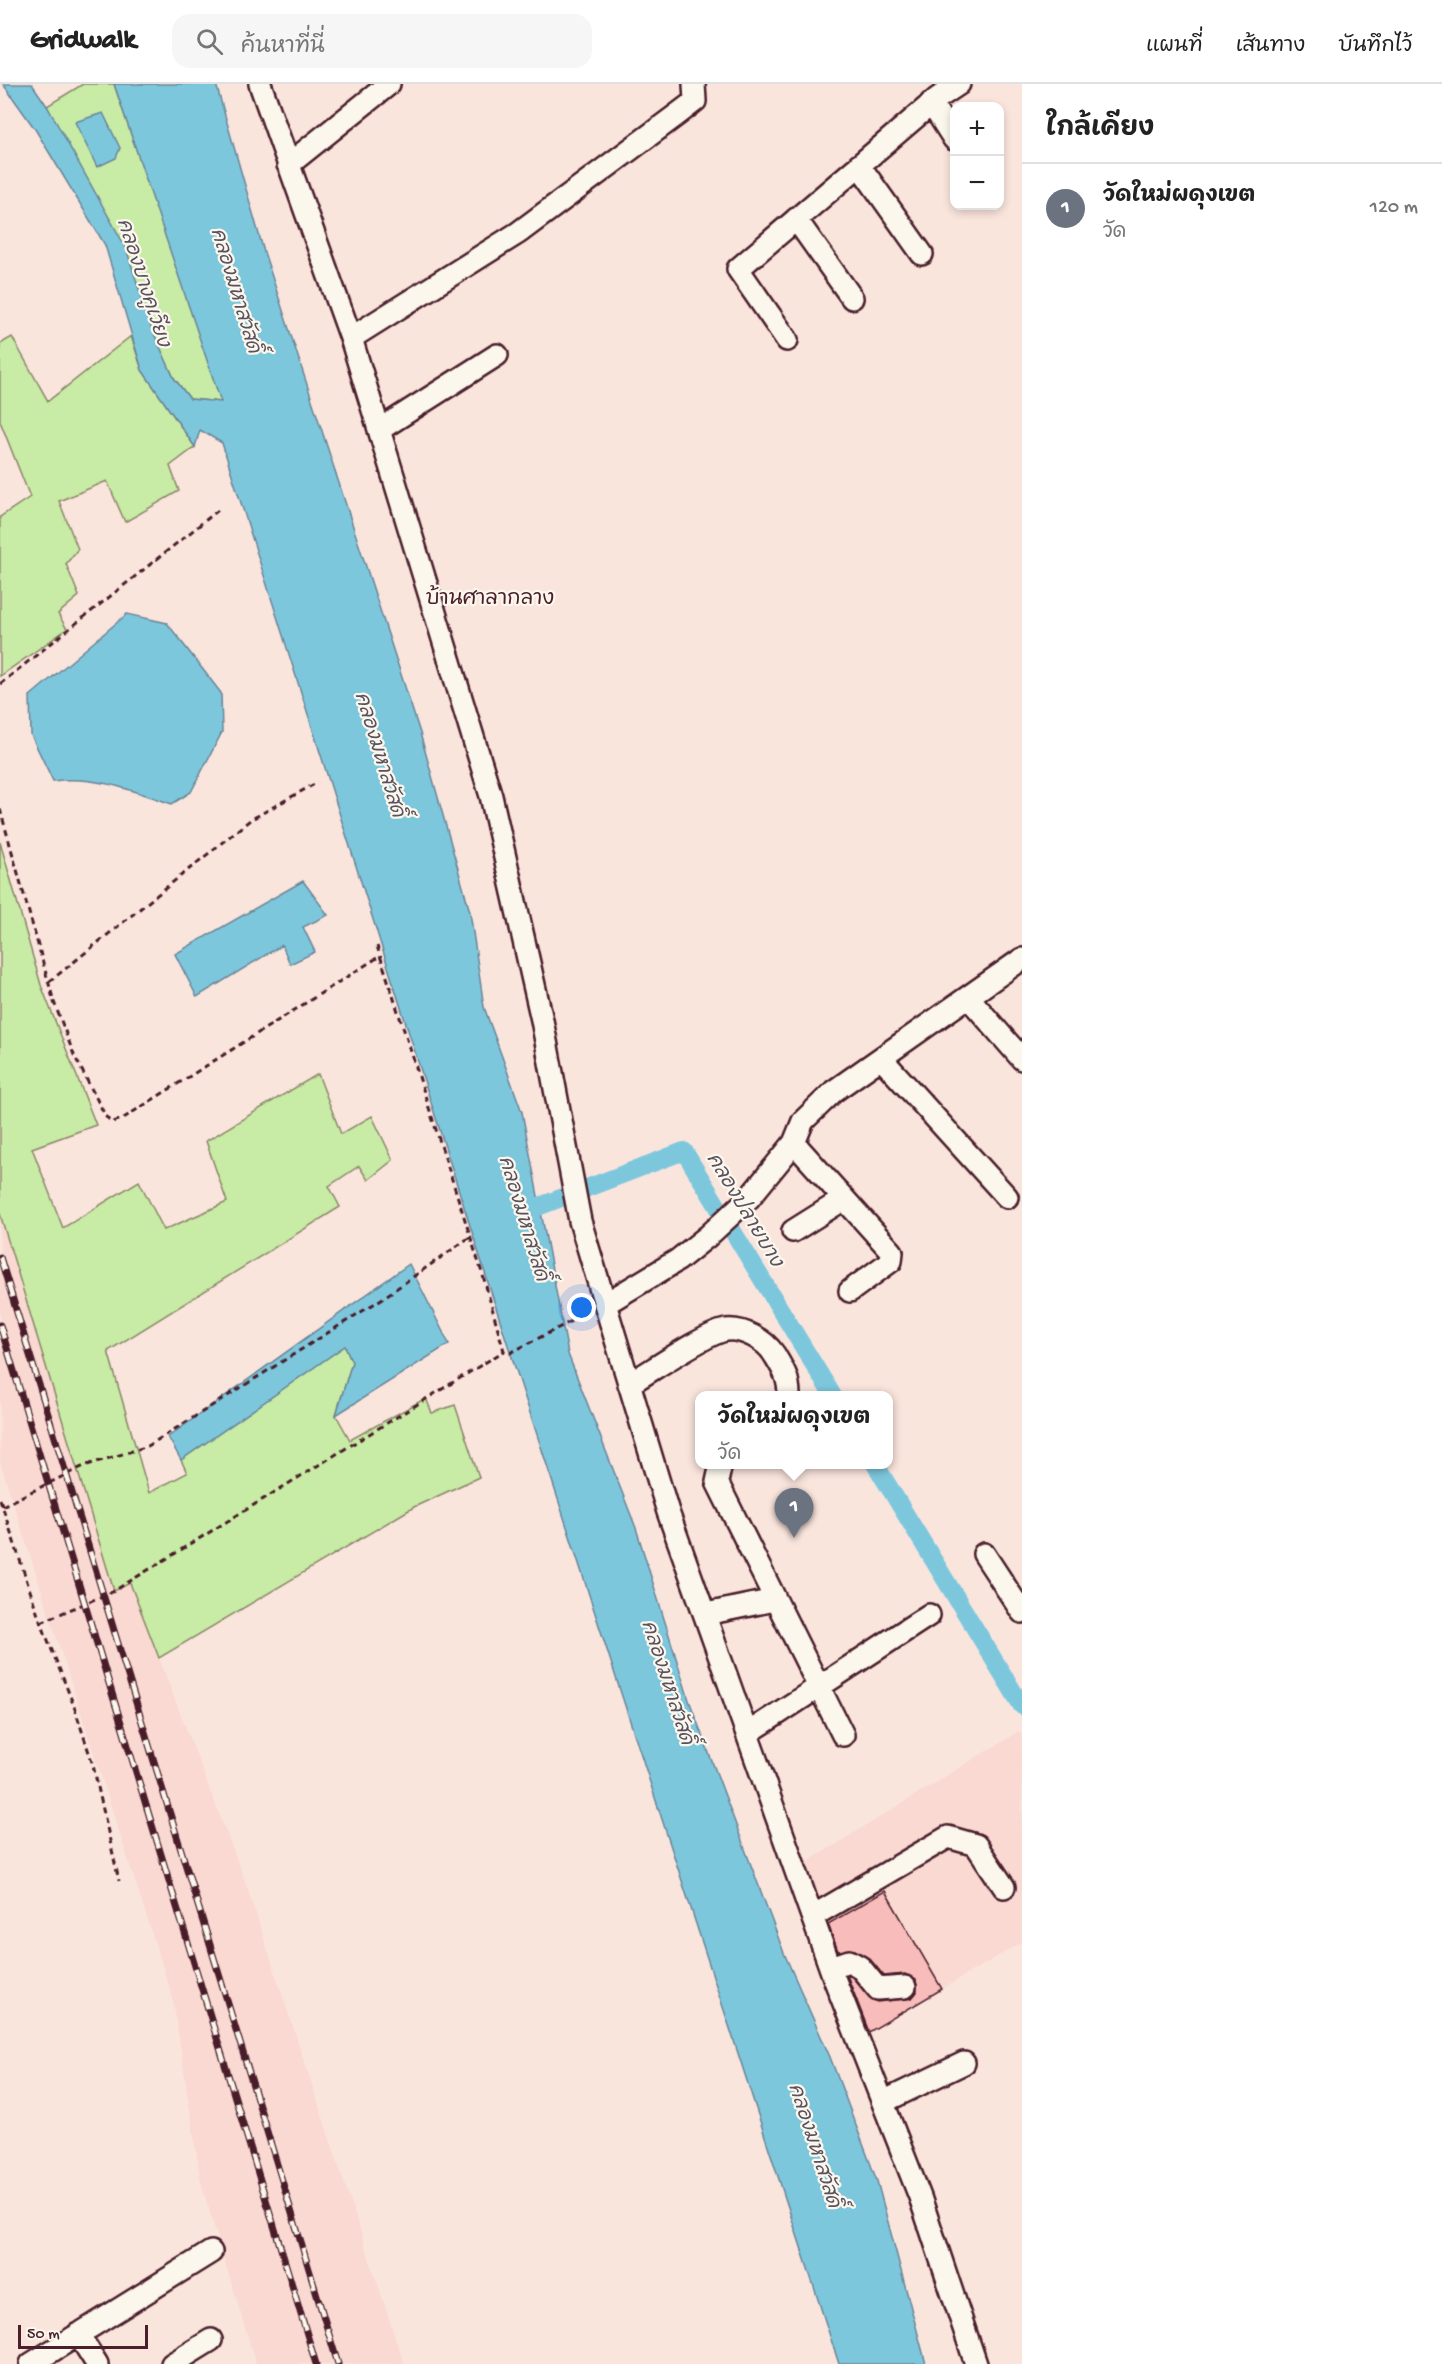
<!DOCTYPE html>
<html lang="th">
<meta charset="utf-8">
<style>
body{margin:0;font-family:"Gochi Hand","Playpen Sans Thai",sans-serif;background:#f6f6f6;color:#222}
.controls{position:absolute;right:18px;top:18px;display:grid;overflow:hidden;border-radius:12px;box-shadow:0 3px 9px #0003}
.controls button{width:54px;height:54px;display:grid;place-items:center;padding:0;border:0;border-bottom:2px solid #e0e0e0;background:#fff;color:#222;font:30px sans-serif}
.scale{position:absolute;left:18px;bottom:15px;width:130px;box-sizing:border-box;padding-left:6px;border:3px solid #4a1f2b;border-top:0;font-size:16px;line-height:21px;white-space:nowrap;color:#4a1f2b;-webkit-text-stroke:4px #fbf7ec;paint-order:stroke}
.you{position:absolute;left:582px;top:1224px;width:21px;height:21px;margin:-15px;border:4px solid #fff;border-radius:50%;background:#1a73e8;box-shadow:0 0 0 9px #1a73e833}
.badge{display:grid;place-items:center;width:39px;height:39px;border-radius:50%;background:#1a73e8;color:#fff;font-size:20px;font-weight:700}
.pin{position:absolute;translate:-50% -50px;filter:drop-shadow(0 2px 3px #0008)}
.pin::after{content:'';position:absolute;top:32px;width:21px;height:18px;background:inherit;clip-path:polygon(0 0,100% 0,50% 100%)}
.popup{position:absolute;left:695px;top:1307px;width:198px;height:78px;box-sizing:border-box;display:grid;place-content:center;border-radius:12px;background:#fff;filter:drop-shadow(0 2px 4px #0005);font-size:20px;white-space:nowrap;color:#767676}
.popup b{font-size:22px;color:#222}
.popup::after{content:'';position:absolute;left:50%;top:100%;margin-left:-12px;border:12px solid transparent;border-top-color:#fff}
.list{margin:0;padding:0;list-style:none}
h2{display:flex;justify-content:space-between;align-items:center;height:78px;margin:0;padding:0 24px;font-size:26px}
h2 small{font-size:20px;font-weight:400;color:#767676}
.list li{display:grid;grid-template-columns:39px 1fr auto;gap:18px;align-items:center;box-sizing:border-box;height:90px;padding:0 24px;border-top:2px solid #e0e0e0}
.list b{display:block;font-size:22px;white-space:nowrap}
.list p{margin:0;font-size:20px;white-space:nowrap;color:#767676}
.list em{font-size:20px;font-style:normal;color:#767676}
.icon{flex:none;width:33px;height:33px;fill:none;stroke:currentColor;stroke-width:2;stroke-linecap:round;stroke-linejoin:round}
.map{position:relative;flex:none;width:1022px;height:2280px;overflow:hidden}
header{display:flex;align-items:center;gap:36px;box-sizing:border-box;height:84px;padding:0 30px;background:#fff;border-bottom:2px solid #e0e0e0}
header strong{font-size:28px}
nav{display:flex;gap:33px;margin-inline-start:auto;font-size:21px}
.search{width:420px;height:54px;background:#f6f6f6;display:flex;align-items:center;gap:15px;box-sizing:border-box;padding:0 21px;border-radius:18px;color:#767676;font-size:22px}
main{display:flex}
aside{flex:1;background:#fff}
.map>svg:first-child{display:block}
</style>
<header>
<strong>Gridwalk</strong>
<div class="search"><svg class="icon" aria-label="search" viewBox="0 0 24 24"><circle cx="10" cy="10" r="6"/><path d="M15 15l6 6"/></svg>ค้นหาที่นี่</div>
<nav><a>แผนที่</a><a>เส้นทาง</a><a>บันทึกไว้</a></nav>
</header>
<main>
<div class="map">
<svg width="1022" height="2280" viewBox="0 0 1022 2280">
<rect width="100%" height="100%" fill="#fae5dd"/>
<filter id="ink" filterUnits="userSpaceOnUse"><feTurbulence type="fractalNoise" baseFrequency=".0167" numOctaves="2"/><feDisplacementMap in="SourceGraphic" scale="12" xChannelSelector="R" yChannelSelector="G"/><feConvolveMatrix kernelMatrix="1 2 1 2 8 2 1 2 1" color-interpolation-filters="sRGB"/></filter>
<g filter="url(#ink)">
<path fill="#f9d9d2" d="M0,1130L114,1507L130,1499L245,1797L404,2280H256L201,2099L173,1915L0,1378Z
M1019,1647L1022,1652V1858L942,1905L885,1808L818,1846L796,1785Z"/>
<path fill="#c8eba5" stroke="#898568" stroke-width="1.5" d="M83,0H114L222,318L190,315L174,294L47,22Z
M131,252L142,286L195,363L170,382L179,407L125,438L107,397L59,417L78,465L66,480L79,512L58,530L67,545L0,592V433L30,413L0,337V260L12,253L48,317Z
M0,758L41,901L96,1041L32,1064L63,1144L139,1097L164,1146L227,1118L206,1057L318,990L341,1050L372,1032L393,1076L368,1096L359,1082L329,1102L340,1123L108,1267L149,1409L187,1389L181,1376L345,1261L352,1278L336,1331L350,1356L426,1314L432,1329L455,1321L479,1393L414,1423L159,1574L130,1499L114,1507L0,1130Z"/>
<path fill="#7dc7dd" stroke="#698496" stroke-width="1.5" d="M3,0H32L47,22L126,164L151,243L174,294L190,315L221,318L114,0H216L264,168L420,649L470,828L484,923L522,1028L568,1270L636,1444L689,1616L784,1869L830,1973L877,2097L926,2280H839L505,1252L222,359L200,346L195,363L142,286L105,161L35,45Z
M103,29L120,64L116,74L97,83L75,38Z
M127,530L167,539L221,609L222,648L191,708L172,720C134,707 94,691 53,697L31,651L30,612Z
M303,797L328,831L303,843L315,868L290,880L282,861L197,913L175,870Z
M409,1180L449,1260L336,1331L352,1278L345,1262L181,1376L168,1353Z"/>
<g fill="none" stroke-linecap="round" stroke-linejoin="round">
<path stroke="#7dc7dd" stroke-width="18" d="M519,1130L684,1067L833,1312
M875,1380L1022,1622"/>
</g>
<path fill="#f8bcba" stroke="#4a1f2b" stroke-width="1.5" d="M885,1807L942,1905L869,1948L847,1891L852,1893L869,1913L878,1918L912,1914L917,1908L916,1896L905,1890L884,1892L870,1875L855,1866L838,1867L828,1840Z"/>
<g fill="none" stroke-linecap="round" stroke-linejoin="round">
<defs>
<path id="minor" d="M260,0L351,254L491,712L542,936L580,1137L668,1428L834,1894L920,2113L976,2280
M931,19L954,55
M288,81L389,0
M859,81L922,170
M796,135L852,214
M351,254L518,149L678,30L695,17L694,0
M787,256L738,185L938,14L959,0
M379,346L497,271
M968,913L1022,975
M881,974L1007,1113
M794,1059L892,1168L891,1177L850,1207
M793,1147L844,1115
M605,1220L678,1176L708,1152L749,1114L794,1059L803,1037L834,1007L1022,875
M629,1300C650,1288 706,1249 726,1246C743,1244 765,1256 774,1270C783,1285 789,1293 789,1312
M721,1380L717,1398L843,1651
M984,1470L1022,1528
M706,1530L774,1516
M748,1649L929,1531
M813,1832L948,1753L976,1761L1004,1803
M831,1883L849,1877L860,1883L878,1905L905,1903
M883,2018L964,1979
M78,2250L97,2280
M31,2280L211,2168
M172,2280L211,2256"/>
</defs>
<use href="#minor" stroke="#4a1f2b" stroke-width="26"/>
<path stroke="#4a1f2b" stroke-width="3" stroke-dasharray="6 4.5" stroke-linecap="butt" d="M0,600L221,424
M0,725L54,918L74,971L106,1033L113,1038L122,1035L380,872
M377,862L484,1195L504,1267L510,1269L589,1228
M49,898L250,736L318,698
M0,1415L38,1531L74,1622L93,1681L119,1797
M2,1422L84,1382L148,1362L380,1216L470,1153
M41,1538L114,1507L504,1267"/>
<use href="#minor" stroke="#fbf7ec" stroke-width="21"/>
<defs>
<path id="rail" d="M0,1173L338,2280
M0,1241L316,2280"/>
</defs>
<use href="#rail" stroke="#4a1f2b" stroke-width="7"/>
<use href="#rail" stroke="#fbf7ec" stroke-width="4.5" stroke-dasharray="14" stroke-linecap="butt"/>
</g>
</g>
<g text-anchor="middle" stroke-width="4.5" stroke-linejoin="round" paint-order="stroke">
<g font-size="20" font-style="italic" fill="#595160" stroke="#fbf7ec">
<text transform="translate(145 198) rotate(72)" y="7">คลองบางคูเวียง</text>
<text transform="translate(237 206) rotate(73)" y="7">คลองมหาสวัสดิ์</text>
<text transform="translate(381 670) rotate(73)" y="7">คลองมหาสวัสดิ์</text>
<text transform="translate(746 1125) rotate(59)" y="7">คลองปลายบาง</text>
<text transform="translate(525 1134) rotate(73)" y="7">คลองมหาสวัสดิ์</text>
<text transform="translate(669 1598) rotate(72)" y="7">คลองมหาสวัสดิ์</text>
<text transform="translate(816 2061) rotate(72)" y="7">คลองมหาสวัสดิ์</text>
</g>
<g font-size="21" fill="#4a1f2b" stroke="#fbf7ec">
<text x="490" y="520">บ้านศาลากลาง</text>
</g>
</g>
</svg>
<div class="controls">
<button>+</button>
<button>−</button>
</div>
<div class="scale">50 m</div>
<div class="you"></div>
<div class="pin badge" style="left:794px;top:1454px;background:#6b7280">1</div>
<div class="popup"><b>วัดใหม่ผดุงเขต</b>วัด</div>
</div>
<aside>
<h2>ใกล้เคียง<small></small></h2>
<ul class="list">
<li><span class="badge" style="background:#6b7280">1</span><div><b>วัดใหม่ผดุงเขต</b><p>วัด</p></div><em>120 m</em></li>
</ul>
</aside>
</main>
